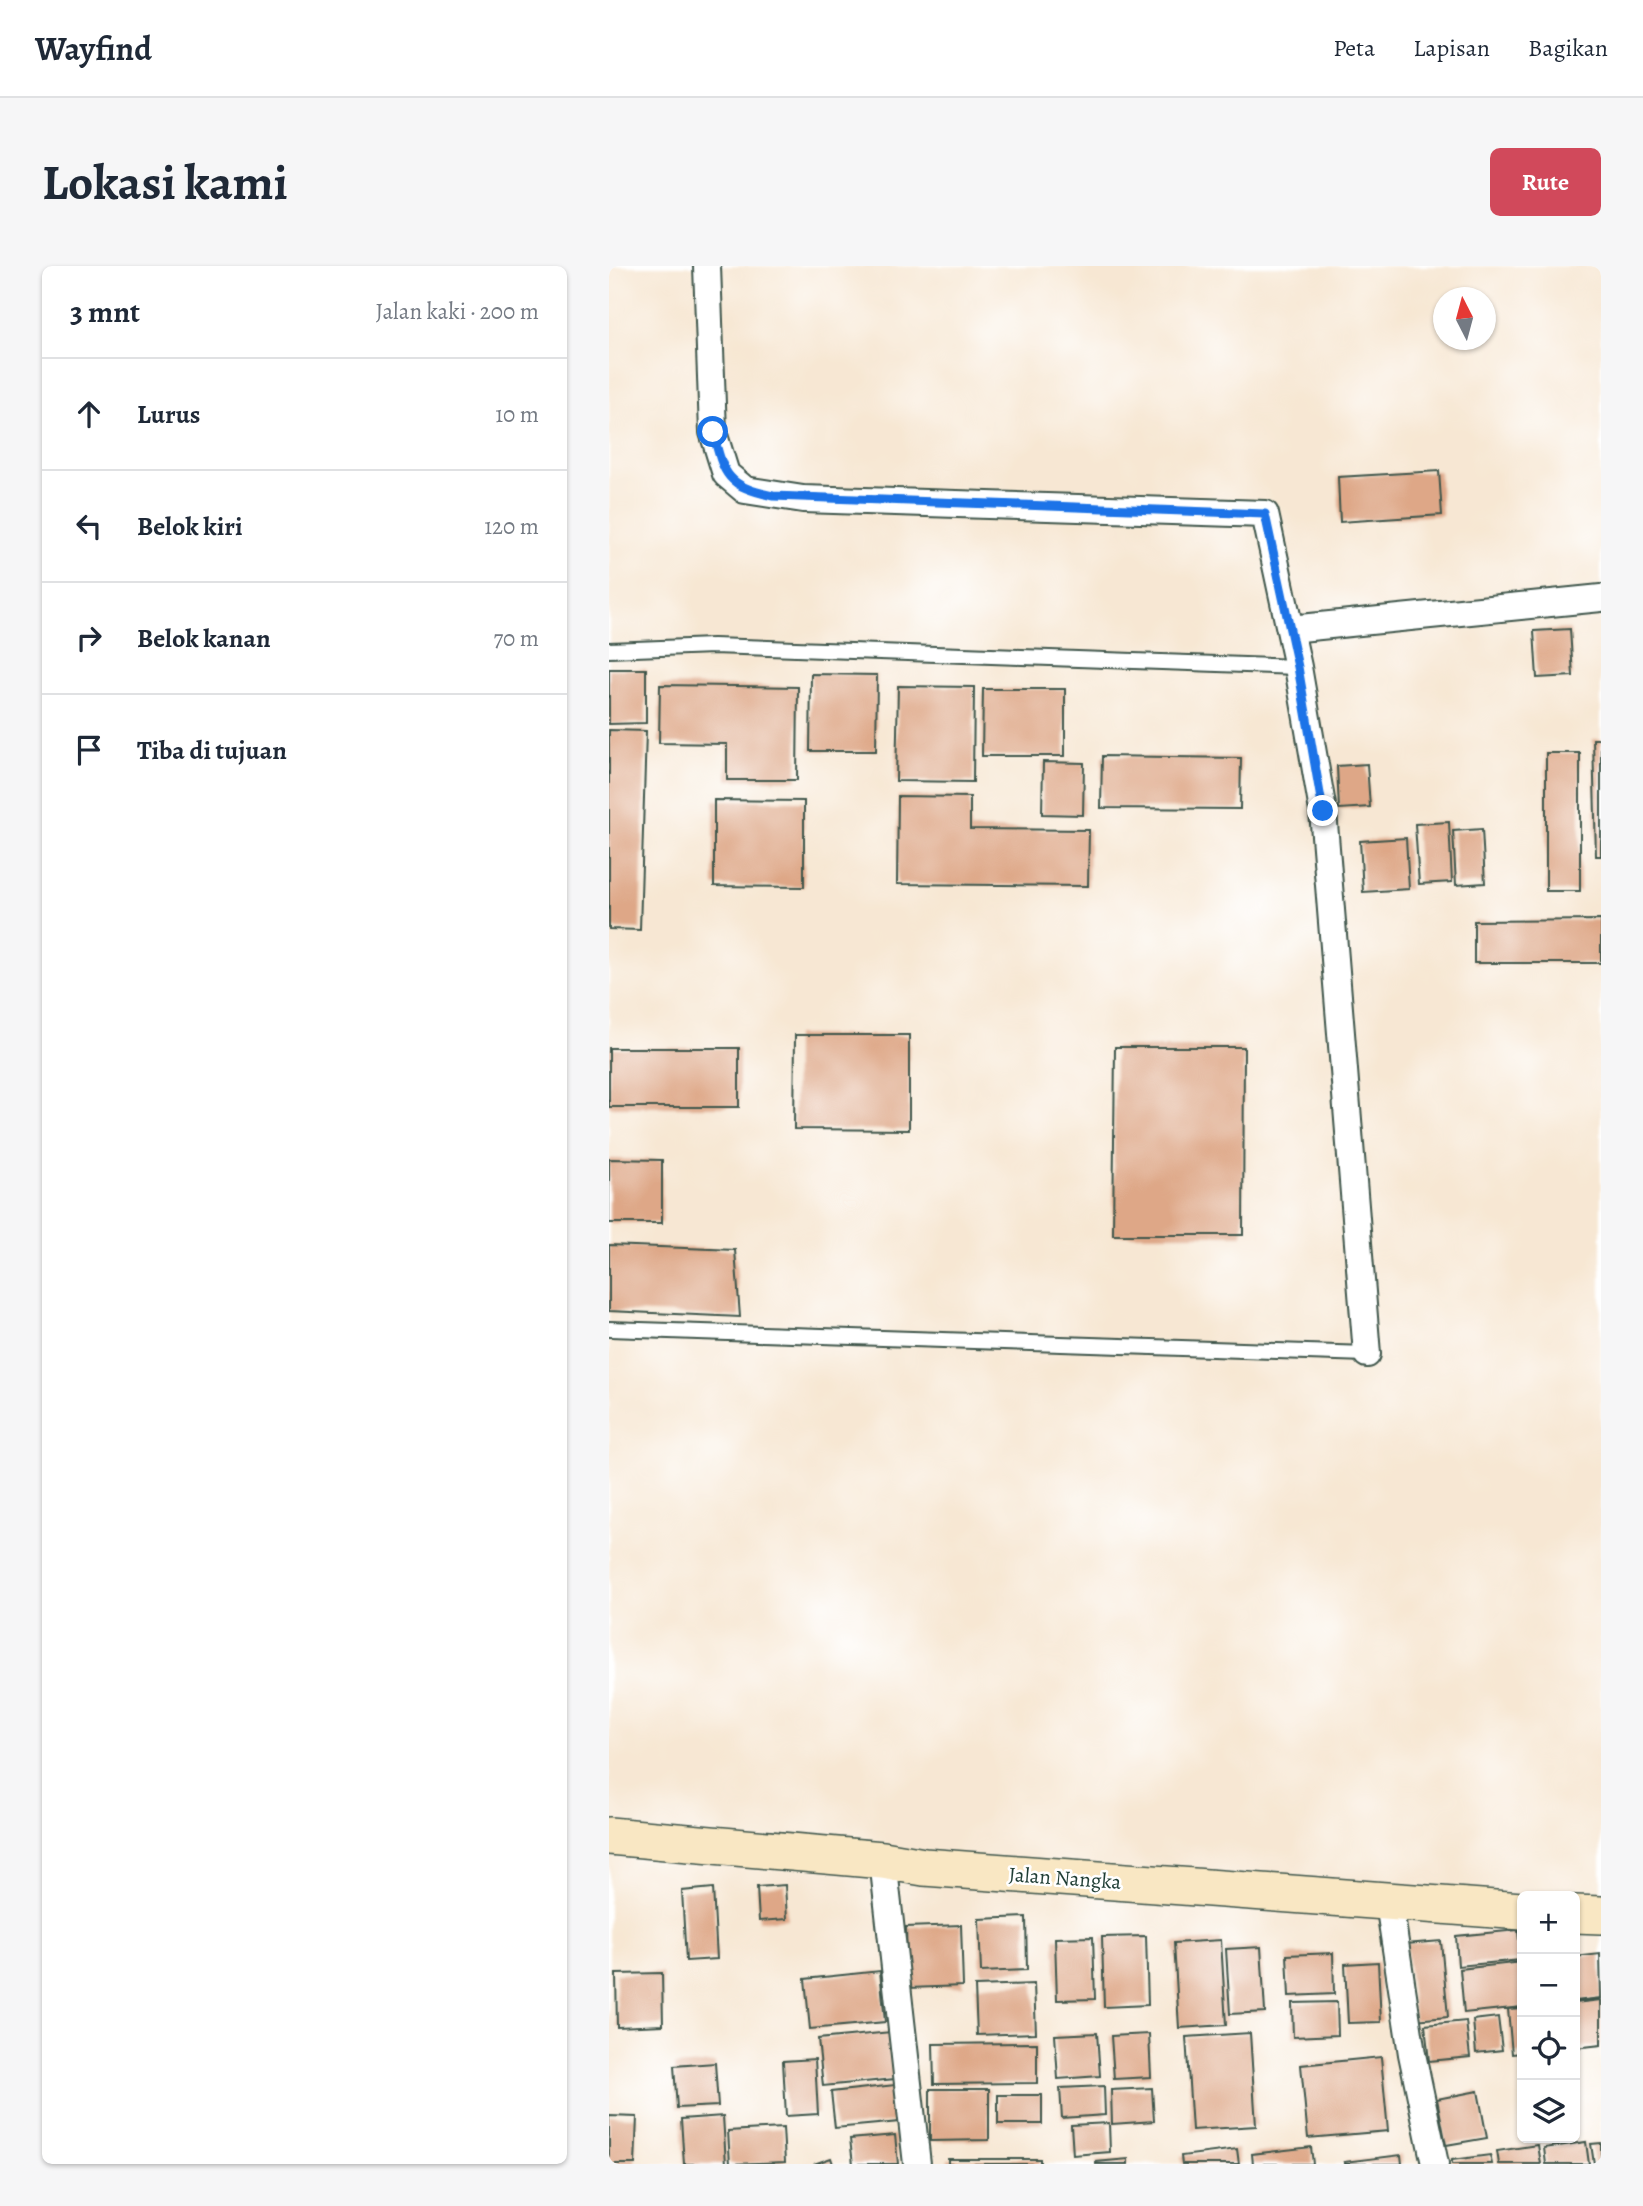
<!DOCTYPE html>
<html lang="id">
<meta charset="utf-8">
<style>
body{margin:0;font-family:Alegreya,serif;background:#f6f6f7;color:#1f2937}
.controls{position:absolute;right:21px;bottom:21px;display:grid;overflow:hidden;border-radius:10px;box-shadow:0 2px 5px #0004}
.controls button{width:63px;height:63px;display:grid;place-items:center;padding:0;border:0;border-bottom:2px solid #e0e1e3;background:#fff;color:#1f2937;font:35px sans-serif}
.compass{position:absolute;left:824px;top:21px;width:63px;height:63px;border-radius:50%;background:#fff;box-shadow:0 2px 5px #0004;rotate:354deg}
.stop{position:absolute;width:21px;height:21px;margin:-16px;border:5px solid #1a73e8;border-radius:50%;background:#fff}
.stop.end{background:#1a73e8;border-color:#fff;box-shadow:0 2px 7px #0008}
.list{margin:0;padding:0;list-style:none}
h2{display:flex;justify-content:space-between;align-items:center;height:91px;margin:0;padding:0 28px;font-size:30px}
h2 small{font-size:23px;font-weight:400;color:#747a83}
.list li{display:grid;grid-template-columns:46px 1fr auto;gap:21px;align-items:center;box-sizing:border-box;height:112px;padding:0 28px;border-top:2px solid #e0e1e3}
.list b{display:block;font-size:26px;white-space:nowrap}
.list em{font-size:23px;font-style:normal;color:#747a83}
.icon{flex:none;width:38px;height:38px;fill:none;stroke:currentColor;stroke-width:2;stroke-linecap:round;stroke-linejoin:round}
.map{position:relative;flex:none;width:992px;height:1898px;overflow:hidden;border-radius:10px}
header{display:flex;align-items:center;gap:42px;box-sizing:border-box;height:98px;padding:0 35px;background:#fff;border-bottom:2px solid #e0e1e3}
header strong{font-size:33px}
nav{display:flex;gap:38px;margin-inline-start:auto;font-size:24px}
.intro{display:flex;align-items:center;justify-content:space-between;box-sizing:border-box;height:168px;padding:0 42px}
h1{margin:0;font-size:49px}
.button{padding:18px 32px;border-radius:10px;background:#d1495b;color:#fff;font-size:24px;font-weight:700}
main{display:flex;gap:42px;padding:0 42px}
aside{flex:1;background:#fff;border-radius:10px;box-shadow:0 2px 5px #0004}
.map>svg:first-child{display:block}
</style>
<header>
<strong>Wayfind</strong>
<nav><a>Peta</a><a>Lapisan</a><a>Bagikan</a></nav>
</header>
<div class="intro"><h1>Lokasi kami</h1><a class="button">Rute</a></div>
<main>
<aside>
<h2>3 mnt<small>Jalan kaki · 200 m</small></h2>
<ul class="list">
<li><svg class="icon" aria-label="ahead" viewBox="0 0 24 24"><path d="M12 20V5M6 11l6-6 6 6"/></svg><div><b>Lurus</b></div><em>10 m</em></li>
<li><svg class="icon" aria-label="left" viewBox="0 0 24 24"><path d="M17 20v-9H6M10 6l-5 5 5 5"/></svg><div><b>Belok kiri</b></div><em>120 m</em></li>
<li><svg class="icon" aria-label="right" viewBox="0 0 24 24"><path d="M7 20v-9h11M14 6l5 5-5 5"/></svg><div><b>Belok kanan</b></div><em>70 m</em></li>
<li><svg class="icon" aria-label="arrive" viewBox="0 0 24 24"><path d="M6 21V4h12l-3 4 3 4H6"/></svg><div><b>Tiba di tujuan</b></div></li>
</ul>
</aside>
<div class="map">
<svg width="992" height="1898" viewBox="0 0 992 1898">
<rect width="100%" height="100%" fill="#fff"/>
<filter id="ink" filterUnits="userSpaceOnUse"><feTurbulence type="fractalNoise" baseFrequency=".0143" numOctaves="2"/><feDisplacementMap in="SourceGraphic" scale="14" xChannelSelector="R" yChannelSelector="G"/><feConvolveMatrix kernelMatrix="1 2 1 2 8 2 1 2 1" color-interpolation-filters="sRGB"/></filter>
<filter id="wash" filterUnits="userSpaceOnUse"><feTurbulence type="fractalNoise" baseFrequency=".00686" numOctaves="4" result="noise"/><feDisplacementMap in="SourceGraphic" scale="28" xChannelSelector="R" yChannelSelector="G"/><feGaussianBlur stdDeviation="1.57" result="paint"/><feColorMatrix in="noise" values="0 0 0 0 0 0 0 0 0 0 0 0 0 0 0 0 0 1.4 0 .05"/><feComposite in="paint" operator="in"/></filter>
<g filter="url(#wash)">
<rect width="100%" height="100%" fill="#f7e7d3"/>
<g id="blocks">
<path fill="#dea787" d="M830,205L833,249L731,256L729,211Z
M961,363L964,410L928,412L925,365Z
M0,403H37V457L0,458Z
M202,408L268,409L267,485H201Z
M51,419L189,421L188,514H118V478L50,477Z
M289,420L365,421L364,516L287,515Z
M374,423H456V490H373Z
M0,464L37,465L31,664L0,663Z
M984,473H992V590H987Z
M937,487H971V625H937Z
M493,490L632,492L631,543L492,542Z
M434,496L475,497L474,549L433,548Z
M758,498L761,541L730,543L728,500Z
M289,530L361,531V563L480,564L479,620L288,618Z
M105,534L195,535V621L105,620Z
M840,556L843,616L810,618L806,558Z
M873,563L876,617L847,619L844,565Z
M797,572L800,623L754,626L751,575Z
M992,654V697H865V655Z
M186,769H300V864L185,863Z
M506,781H635L634,969H504Z
M0,782H130V841H0Z
M0,893L53,894V957H0Z
M0,979L126,984L131,1051L0,1045Z
M176,1619L178,1653L150,1655L148,1621Z
M104,1622L108,1693L77,1695L73,1625Z
M417,1651L418,1704L372,1706L370,1653Z
M352,1659L354,1720L299,1722L297,1661Z
M909,1664L912,1694L849,1700L847,1670Z
M537,1670L539,1739L495,1741L493,1671Z
M484,1671L486,1733L448,1734L446,1672Z
M612,1674L617,1759L570,1762L565,1677Z
M832,1675L839,1751L805,1754L797,1678Z
M652,1681L656,1746L621,1748L617,1683Z
M724,1687L725,1728L680,1730L678,1689Z
M991,1688L992,1732L966,1735V1691Z
M769,1696L772,1756L739,1757L736,1698Z
M913,1696V1741L855,1747L851,1703Z
M271,1705L276,1756L201,1763L196,1713Z
M53,1707L54,1759L8,1761L7,1708Z
M425,1718L427,1767L368,1769L366,1720Z
M992,1734V1779L966,1782V1737Z
M728,1736L729,1769L684,1771L683,1737Z
M913,1742V1787L903,1788L899,1743Z
M889,1751L893,1784L867,1787L864,1754Z
M857,1755L861,1791L820,1795L816,1759Z
M282,1766L286,1813L214,1820L209,1773Z
M488,1767L491,1810L449,1813L446,1769Z
M641,1767L647,1860L583,1864L577,1771Z
M540,1768L542,1811L505,1813L502,1770Z
M428,1777V1817L325,1818L324,1778Z
M772,1791L779,1865L699,1872L692,1799Z
M206,1793L209,1848L177,1850L174,1795Z
M106,1797L109,1840L68,1842L65,1800Z
M286,1819L290,1856L226,1862L222,1826Z
M495,1820L496,1849L453,1852L451,1822Z
M543,1822L545,1855L503,1858L502,1824Z
M321,1823H380V1874L321,1875Z
M869,1825L878,1872L837,1879L828,1833Z
M389,1829H433V1858H389Z
M0,1850L28,1851L26,1898H0Z
M114,1850L117,1898H75L72,1853Z
M500,1857L501,1886L464,1889L462,1859Z
M174,1862L176,1896L121,1898L119,1865Z
M286,1869L289,1898H244L241,1873Z
M977,1876L980,1898H937L935,1882Z
M992,1877V1898H985L982,1878Z
M929,1879L932,1898H890L888,1885Z
M702,1881L704,1898H644L643,1888Z
M628,1883L630,1898H573L572,1890Z
M792,1889L793,1898H736L735,1896Z
M881,1889L883,1898H843V1894Z
M222,1892L224,1898H205Z
M339,1893H431V1898H339Z
M519,1893V1898H487V1896Z"/>
</g>
</g>
<g filter="url(#ink)">
<use href="#blocks" fill-opacity="0" stroke="#3f564c" stroke-width="2"/>
<g fill="none" stroke-linecap="round" stroke-linejoin="round">
<defs>
<path id="lane" d="M0,384L104,380L689,401
M0,1063L758,1088"/>
<path id="street" d="M98,0L104,166L117,208L136,224L194,233L656,248L689,401L714,545L758,1088
M681,363L992,332
M274,1594L308,1898
M780,1637L803,1788L826,1898"/>
<path id="secondary" d="M0,1570L274,1594L315,1601L913,1645
M966,1648L992,1649"/>
</defs>
<use href="#lane" stroke="#3f564c" stroke-width="18"/>
<use href="#street" stroke="#3f564c" stroke-width="30"/>
<use href="#secondary" stroke="#3f564c" stroke-width="40"/>
<use href="#lane" stroke="#fff" stroke-width="14"/>
<use href="#street" stroke="#fff" stroke-width="26"/>
<use href="#secondary" stroke="#f9e7c3" stroke-width="37"/>
</g>
</g>
<g fill="none" stroke-linecap="round" stroke-linejoin="round" filter="url(#ink)">
<path stroke="#1a73e8" stroke-width="9" d="M104,166C115,210 118,220 164,230L656,248L689,401L714,545"/>
</g>
<g text-anchor="middle" stroke-width="5" stroke-linejoin="round" paint-order="stroke">
<g font-size="21" fill="#1f3d34" stroke="#fff">
<text transform="translate(456 1612) rotate(4)" y="7">Jalan Nangka</text>
</g>
</g>
</svg>
<div class="controls">
<button>+</button>
<button>−</button>
<button><svg class="icon" aria-label="locate" viewBox="0 0 24 24"><circle cx="12" cy="12" r="6"/><path d="M12 2v4M12 18v4M2 12h4M18 12h4"/></svg></button>
<button><svg class="icon" aria-label="layers" viewBox="0 0 24 24"><path d="M12 4l9 5-9 5-9-5zM3 14l9 5 9-5"/></svg></button>
</div>
<svg class="compass" viewBox="-18 -18 36 36"><path d="M0-13l5 13h-10z" fill="#e53935"/><path d="M0 13l5-13h-10z" fill="#747a83"/></svg>
<div class="stop" style="left:104px;top:166px"></div>
<div class="stop end" style="left:714px;top:545px"></div>
</div>
</main>
